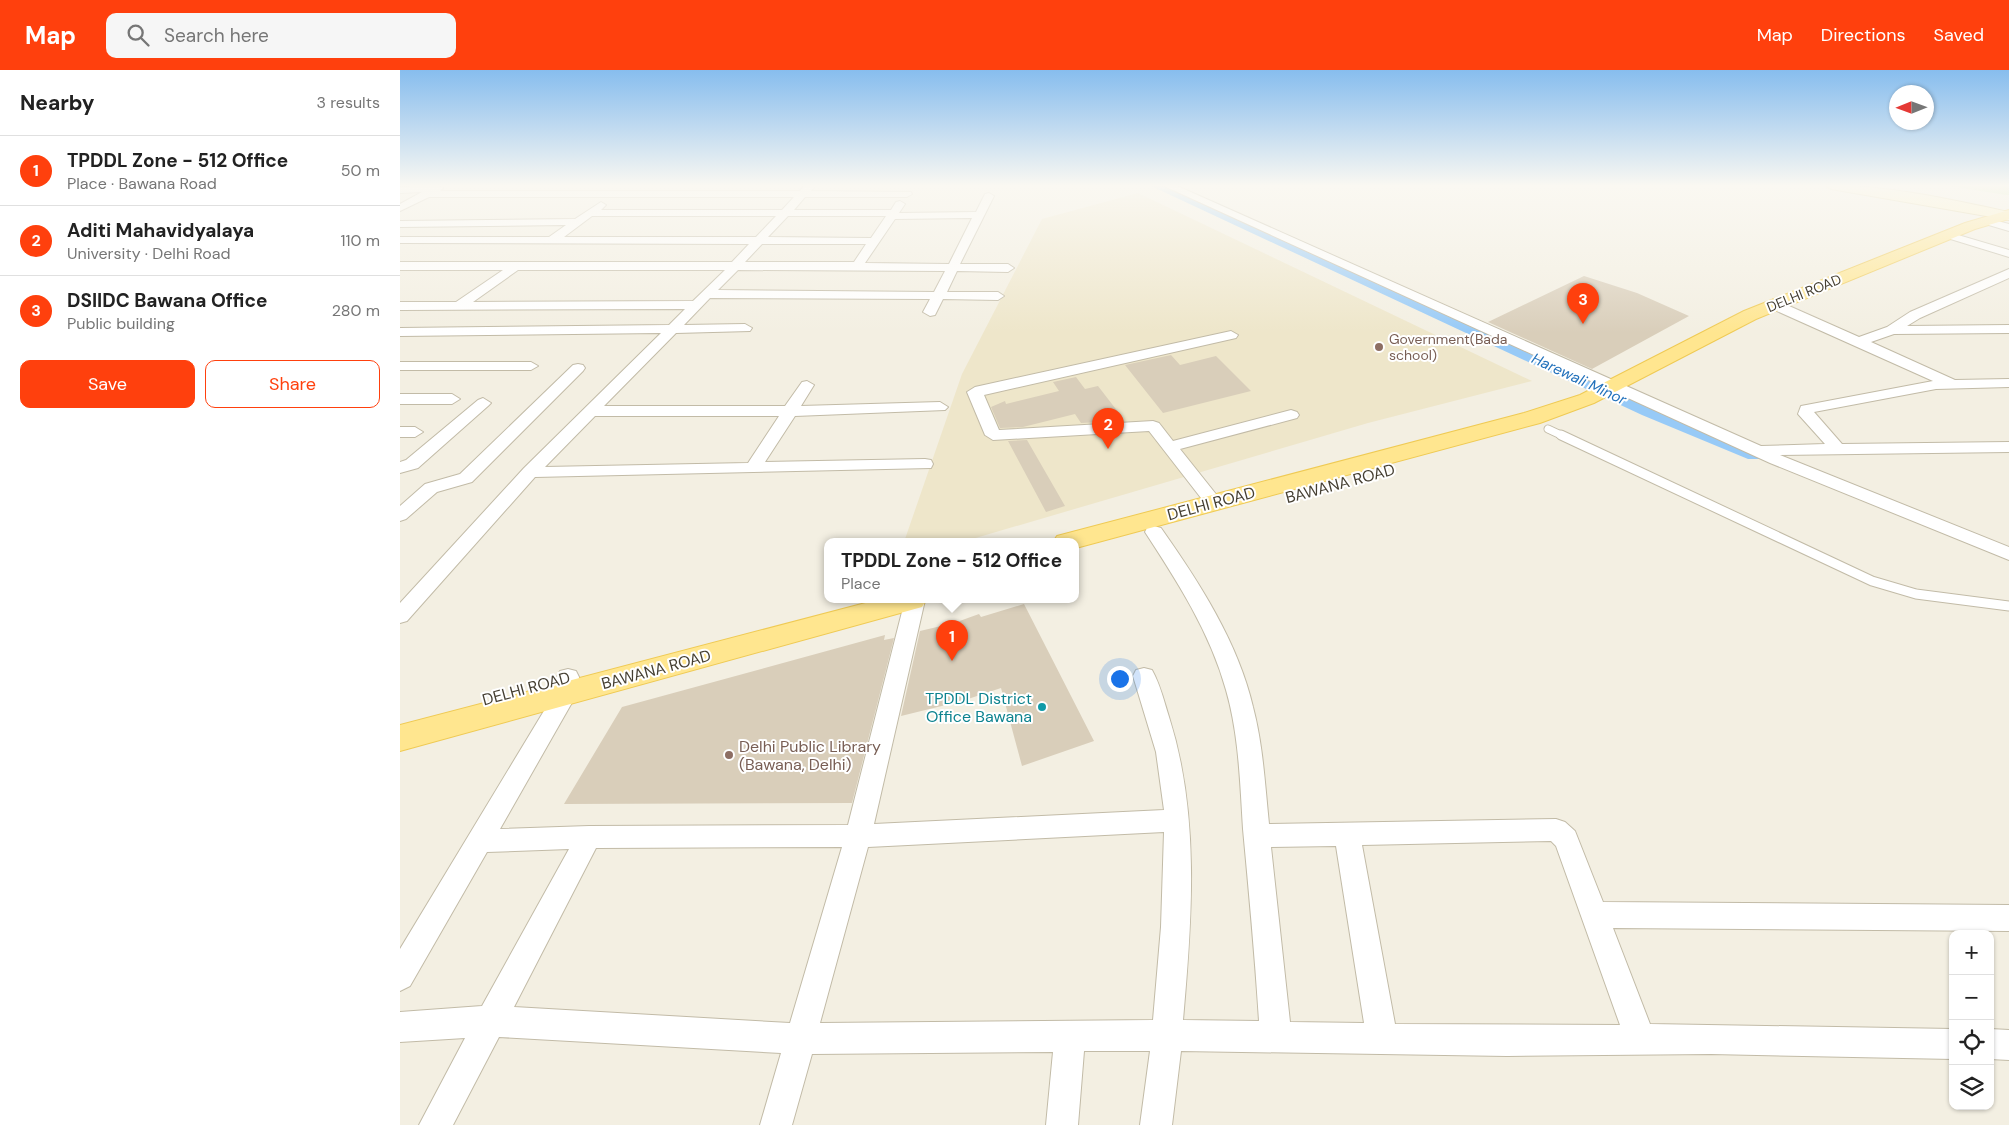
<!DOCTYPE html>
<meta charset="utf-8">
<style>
body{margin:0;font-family:"DM Sans",sans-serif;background:#f6f6f6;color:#222}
.controls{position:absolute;right:15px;bottom:15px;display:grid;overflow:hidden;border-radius:10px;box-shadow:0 1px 4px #0004}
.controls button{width:45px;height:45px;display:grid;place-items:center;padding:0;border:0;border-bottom:1px solid #e0e0e0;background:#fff;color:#222;font:25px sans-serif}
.compass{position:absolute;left:1489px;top:15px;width:45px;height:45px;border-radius:50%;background:#fff;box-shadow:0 1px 4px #0004;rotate:269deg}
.you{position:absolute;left:719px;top:608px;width:18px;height:18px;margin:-12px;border:4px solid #fff;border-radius:50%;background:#1a73e8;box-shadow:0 0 0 8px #1a73e833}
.badge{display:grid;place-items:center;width:32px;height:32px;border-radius:50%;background:#ff400d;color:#fff;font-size:16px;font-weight:700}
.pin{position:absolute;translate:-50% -41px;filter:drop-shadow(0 1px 2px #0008)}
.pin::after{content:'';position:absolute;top:26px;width:18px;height:15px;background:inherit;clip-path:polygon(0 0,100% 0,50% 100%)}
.popup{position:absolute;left:424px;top:468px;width:255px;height:65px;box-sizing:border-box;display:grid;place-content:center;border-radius:10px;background:#fff;filter:drop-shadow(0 1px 4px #0005);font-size:16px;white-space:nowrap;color:#767676}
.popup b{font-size:19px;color:#222}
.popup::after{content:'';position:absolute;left:50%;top:100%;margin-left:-10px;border:10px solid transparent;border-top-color:#fff}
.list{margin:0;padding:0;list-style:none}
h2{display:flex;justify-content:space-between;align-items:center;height:65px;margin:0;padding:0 20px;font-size:21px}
h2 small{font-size:16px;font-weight:400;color:#767676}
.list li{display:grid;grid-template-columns:32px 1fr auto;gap:15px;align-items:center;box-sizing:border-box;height:70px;padding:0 20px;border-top:1px solid #e0e0e0}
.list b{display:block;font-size:19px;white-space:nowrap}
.list p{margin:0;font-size:16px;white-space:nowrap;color:#767676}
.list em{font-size:16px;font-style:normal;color:#767676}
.actions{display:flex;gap:10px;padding:15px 20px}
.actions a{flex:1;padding:11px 0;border:1px solid #ff400d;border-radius:10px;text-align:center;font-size:18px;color:#ff400d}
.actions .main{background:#ff400d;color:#fff}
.icon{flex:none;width:28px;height:28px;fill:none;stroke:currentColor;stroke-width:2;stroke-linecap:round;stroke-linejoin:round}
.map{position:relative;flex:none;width:1609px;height:1055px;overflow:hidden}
header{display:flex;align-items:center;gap:30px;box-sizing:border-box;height:70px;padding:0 25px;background:#ff400d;color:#fff}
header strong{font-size:24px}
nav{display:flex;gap:28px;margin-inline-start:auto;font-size:18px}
.search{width:350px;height:45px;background:#f6f6f6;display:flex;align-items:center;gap:12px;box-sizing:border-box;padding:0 18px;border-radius:10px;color:#767676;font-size:19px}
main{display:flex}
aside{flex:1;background:#fff}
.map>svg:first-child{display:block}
</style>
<header>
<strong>Map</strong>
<div class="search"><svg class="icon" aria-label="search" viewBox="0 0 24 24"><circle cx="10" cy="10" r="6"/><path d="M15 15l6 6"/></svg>Search here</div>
<nav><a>Map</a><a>Directions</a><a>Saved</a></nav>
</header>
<main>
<aside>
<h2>Nearby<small>3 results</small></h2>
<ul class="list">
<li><span class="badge">1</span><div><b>TPDDL Zone - 512 Office</b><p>Place · Bawana Road</p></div><em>50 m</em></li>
<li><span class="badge">2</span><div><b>Aditi Mahavidyalaya</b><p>University · Delhi Road</p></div><em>110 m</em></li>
<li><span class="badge">3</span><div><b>DSIIDC Bawana Office</b><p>Public building</p></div><em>280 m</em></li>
</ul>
<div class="actions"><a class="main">Save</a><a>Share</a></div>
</aside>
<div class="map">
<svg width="1609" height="1055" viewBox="0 0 1609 1055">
<rect width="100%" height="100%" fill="#f3efe2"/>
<path fill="#eee6ca" d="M738,123L1132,311L968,353L562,472H504L562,304L642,149Z"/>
<path fill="#c8eca6" d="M1544,115H1609V125H1606Z"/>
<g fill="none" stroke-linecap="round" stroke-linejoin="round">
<path fill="#97caf7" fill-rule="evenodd" d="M749,115H765L1254,337L1362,381L1365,385L1362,389H1348L1242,345Z"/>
</g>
<path fill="#d9ceba" d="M1184,206L1237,223L1289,246L1192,299L1088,252Z
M771,285L780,295L816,286L851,321L763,343L725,295Z
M676,307L685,319L698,316L722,347L703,352L681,353L675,344L623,357L600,358L591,337L605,331L606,334L659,321L653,312Z
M627,370L665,436L646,442L608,371Z
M624,534L694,671L622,696L601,618L562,631L501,646L520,561L554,553L579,544L581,547Z
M485,565L484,570L494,568L452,733L164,734L222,637Z"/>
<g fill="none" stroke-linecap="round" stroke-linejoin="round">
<defs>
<path id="lane-far1" d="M1148,359L1163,366"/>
<path id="lane" d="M1161,365L1472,511L1516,524L1609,536"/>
<path id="street" d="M38,115L43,118L40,121H400L405,115H416L411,121L511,122L512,124L507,127H405L394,140H491L496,132L500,131L505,134L499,143L576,142L585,124L589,123L594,126L560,194H608L614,198L608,202L557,201L547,222H598L604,226L598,230L543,229L535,245L530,246L523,242L530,229L310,228L284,255L345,254L352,258L350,261L276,263L204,336H385L402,312L407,311L414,315L401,336L540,332L548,337L545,340L395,346L365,392L525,389L531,390L533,394L531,398L135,407L7,551L0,553V533L124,398L261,263L0,266V258L269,255L285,239L0,240V232H56L103,200H0V192H332L349,174L0,173V167H149L166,155L0,157V151L175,149L201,132L206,135L201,140H382L394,127H29L0,141V134L22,122L0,123V117ZM192,146H376L356,167H164ZM388,146H486L471,168L368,167ZM572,148L549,194L465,193L495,149ZM362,174H466L454,192H345ZM118,200H325L293,231L73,232ZM338,200L545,201L534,222L318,220ZM195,346H379L348,393L145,397Z
M762,115H775L1361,376L1425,374L1398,344L1401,336L1533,311L1370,238L1369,235L1370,232H1380L1459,267L1487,257L1510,242L1609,199V208L1520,248L1507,256L1609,255V263L1494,264L1471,272L1555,310L1609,309V317L1536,319L1414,342L1442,374L1609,372V382L1380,385L1609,477V490L1370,393Z
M1586,148L1609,154V161L1582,153V149Z
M1548,162L1609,180V187L1544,167V163Z
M831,261L838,265L836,268L584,325L599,360L753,351L759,353L773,371L891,340L897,342L899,345L897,348L780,379L823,433L820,437H808L749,361L593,370L585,365L567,322L575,317Z
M0,292H131L138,296L131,300H0Z
M178,294L183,295L185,298L183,301L72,412L37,422L6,449L0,451V436L25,414L60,404L173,295Z
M0,324H52L60,329L52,334H0Z
M83,328L91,333L88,336L18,398L0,403V392L6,390L78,330Z
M0,357H15L23,362L15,367H0Z
M754,456L761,458C799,512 838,572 853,637C863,675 865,715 869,754L1156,749L1165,752L1175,761L1203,832L1609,835V861L1213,858L1250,954L1553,959V989L1311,984L1107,986L781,981L772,1055H740L750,981H684L678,1055H646L653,982L412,984L392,1055H360L381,983L99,967L53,1055H19L65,968L0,972V942L82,936L169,779L87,782L10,916L0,921V879L156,621L157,607L160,601L168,599L176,601L179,607L178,622L100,759L189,756L448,755L505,530H525L474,754L764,740L756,682L733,606L736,600L744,598L752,600C760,614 764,631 769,647C800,744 792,849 783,950L859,951C855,887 849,823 843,759C840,712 839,665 826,620C810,562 777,511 745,462L747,458ZM764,762L761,857L753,950L420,953L468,777ZM1151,771L1156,776L1220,955L995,954L962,775ZM936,776L964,953L890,952L871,777ZM442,777L390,953L114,937L196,778Z
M1590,959L1609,960V990L1590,989Z"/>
<path id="secondary" d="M1424,115C1486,115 1548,129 1609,142V150L1431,119Z"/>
<path id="primary" d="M1609,140V149L1575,159L1356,249L1194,333L1140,353L676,478V472H653L657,466L1124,343L1180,325L1344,241L1565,153Z
M477,530H526L522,537L0,681V655Z"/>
</defs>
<use href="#lane-far1" stroke="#c2bba7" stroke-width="9"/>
<use href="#lane" stroke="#c2bba7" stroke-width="11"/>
<use href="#street" stroke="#c2bba7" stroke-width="2"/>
<use href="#secondary" stroke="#d8c98d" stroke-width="2"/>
<use href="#primary" stroke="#efca54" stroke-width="2"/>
<use href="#lane-far1" stroke="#fff" stroke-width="7"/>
<use href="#lane" stroke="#fff" stroke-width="9"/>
<use href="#street" fill="#fff" fill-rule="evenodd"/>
<use href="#secondary" fill="#fff4c0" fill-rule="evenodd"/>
<use href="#primary" fill="#ffe68f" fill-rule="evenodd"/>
</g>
<linearGradient id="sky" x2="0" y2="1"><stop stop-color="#87bdee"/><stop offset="0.44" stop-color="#faf8f2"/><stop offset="1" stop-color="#faf8f2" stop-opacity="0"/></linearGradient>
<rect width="1609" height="263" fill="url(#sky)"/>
<g fill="#8d6e63" stroke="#fff" stroke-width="2">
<circle cx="979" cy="277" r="5"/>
<circle cx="329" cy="685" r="5"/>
</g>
<circle fill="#0f9aa8" stroke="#fff" stroke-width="2" cx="642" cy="637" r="5"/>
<g text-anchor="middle" stroke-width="4" stroke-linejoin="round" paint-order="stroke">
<g font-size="14" fill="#453f32" stroke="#fff">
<text transform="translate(1404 223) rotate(-22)" y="5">DELHI ROAD</text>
</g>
<g font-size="14" fill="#785e54" stroke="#fff" text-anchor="start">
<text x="989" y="274">Government(Bada<tspan x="989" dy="16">school)</tspan></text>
</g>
<g font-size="15" font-style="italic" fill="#2271bb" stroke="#fff">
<text transform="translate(1179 309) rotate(25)" y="5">Harewali Minor</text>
</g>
<g font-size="16" fill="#453f32" stroke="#fff">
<text transform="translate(940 413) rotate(-15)" y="6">BAWANA ROAD</text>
<text transform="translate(811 433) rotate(-15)" y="6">DELHI ROAD</text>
<text transform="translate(256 599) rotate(-15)" y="6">BAWANA ROAD</text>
<text transform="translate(126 618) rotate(-15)" y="6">DELHI ROAD</text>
</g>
<g font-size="16" fill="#0d838f" stroke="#fff" text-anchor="end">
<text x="632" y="634">TPDDL District<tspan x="632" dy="18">Office Bawana</tspan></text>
</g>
<g font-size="16" fill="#785e54" stroke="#fff" text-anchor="start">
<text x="339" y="682">Delhi Public Library<tspan x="339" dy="18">(Bawana, Delhi)</tspan></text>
</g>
</g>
</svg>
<div class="controls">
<button>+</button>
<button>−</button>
<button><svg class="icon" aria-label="locate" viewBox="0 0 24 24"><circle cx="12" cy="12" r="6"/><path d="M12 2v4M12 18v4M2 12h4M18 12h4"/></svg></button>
<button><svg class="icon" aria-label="layers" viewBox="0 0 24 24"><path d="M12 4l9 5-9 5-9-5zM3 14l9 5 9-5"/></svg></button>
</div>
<svg class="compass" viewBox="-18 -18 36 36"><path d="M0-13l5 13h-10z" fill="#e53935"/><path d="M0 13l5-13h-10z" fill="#767676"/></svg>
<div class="you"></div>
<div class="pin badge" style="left:552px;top:591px">1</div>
<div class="popup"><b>TPDDL Zone - 512 Office</b>Place</div>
<div class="pin badge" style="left:708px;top:379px">2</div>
<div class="pin badge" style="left:1183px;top:254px">3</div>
</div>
</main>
